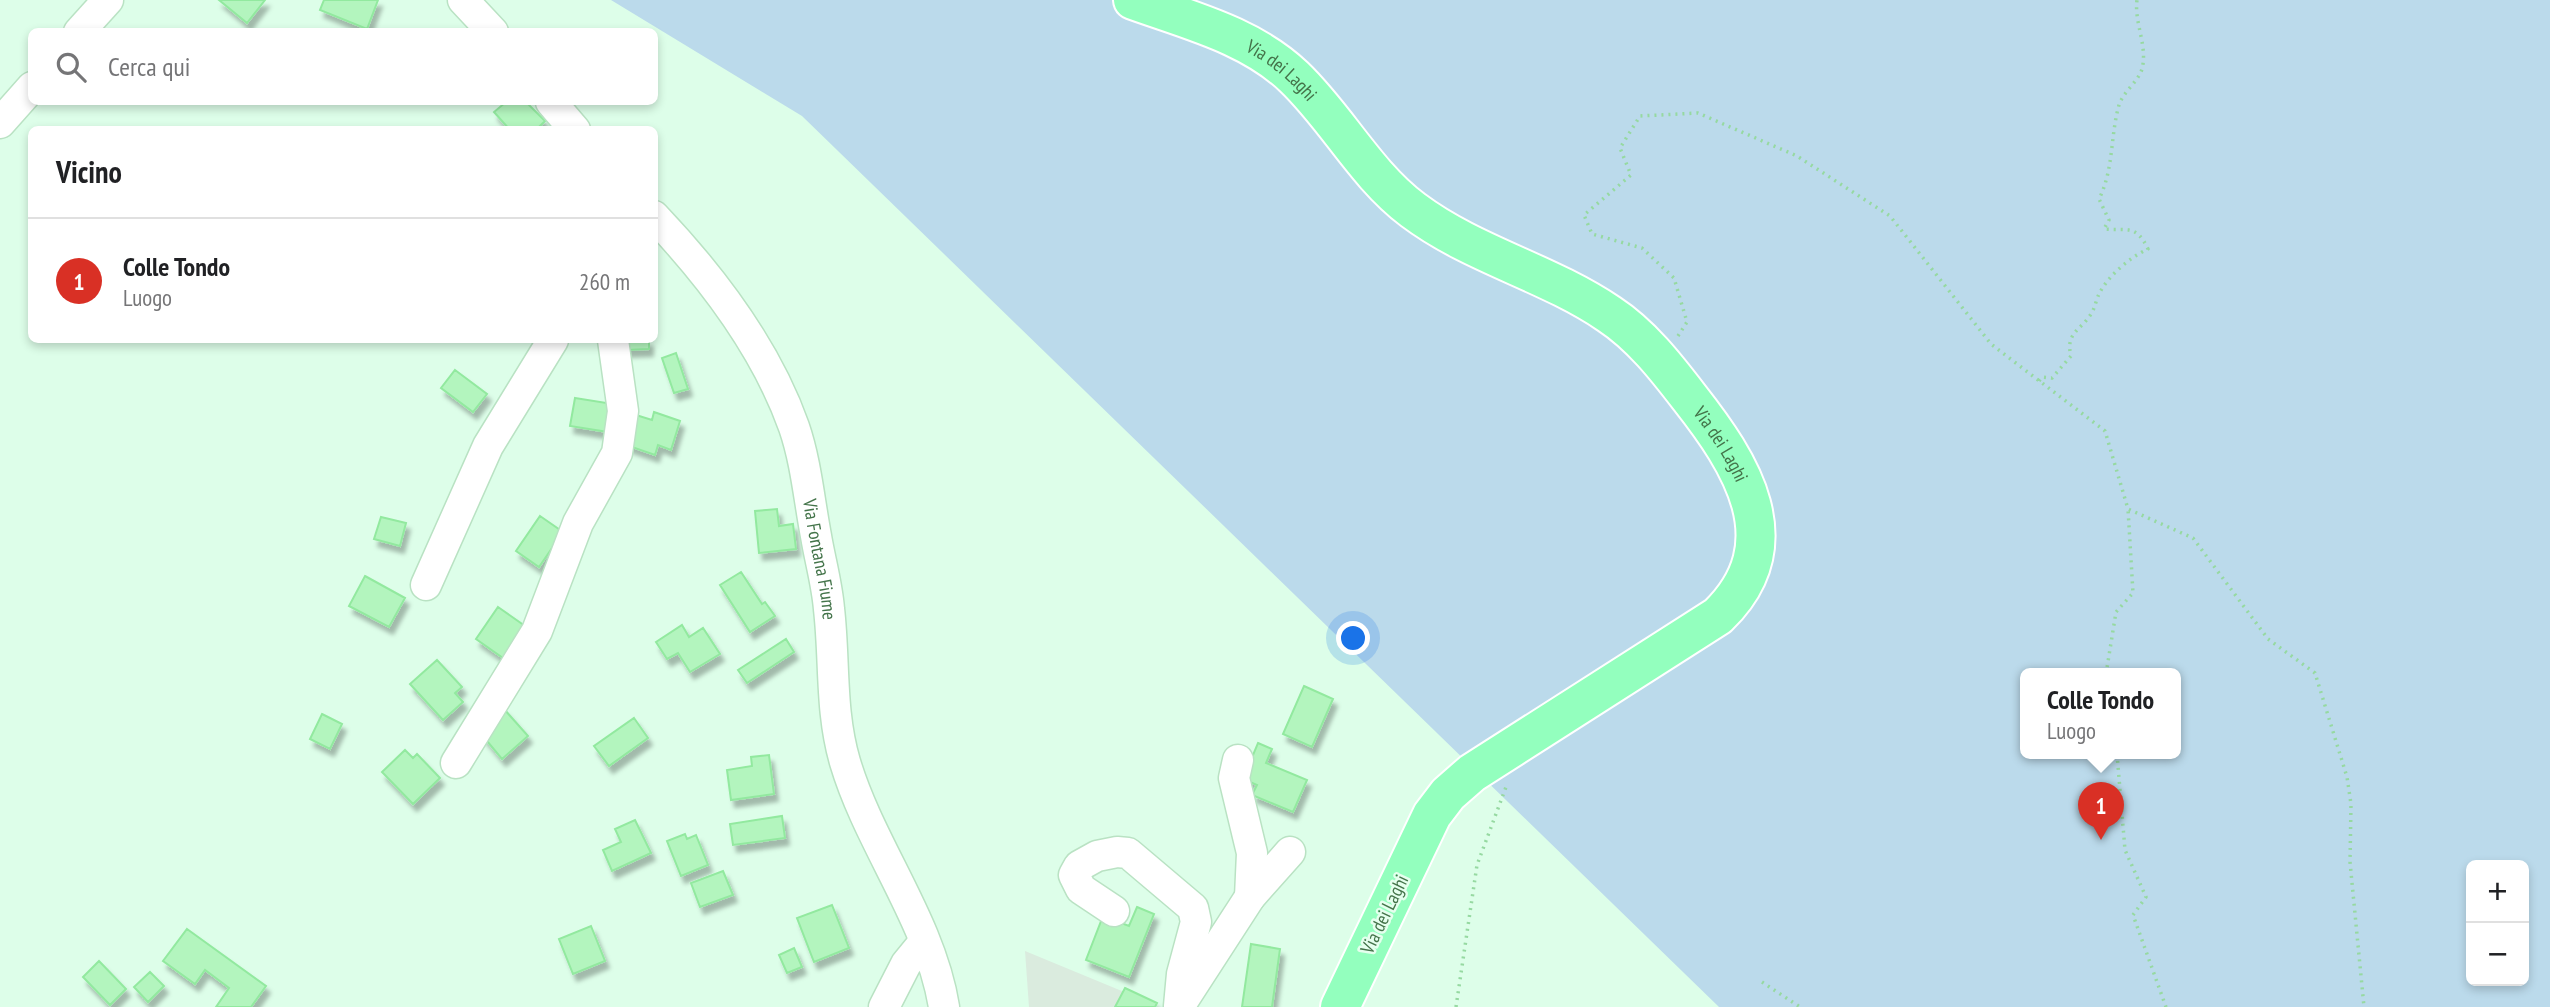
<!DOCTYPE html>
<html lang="it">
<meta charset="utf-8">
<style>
body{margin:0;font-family:"PT Sans Narrow",sans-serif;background:#f2f2f2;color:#202124}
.controls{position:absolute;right:21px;bottom:21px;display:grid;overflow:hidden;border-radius:10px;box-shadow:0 4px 10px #0003}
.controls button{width:63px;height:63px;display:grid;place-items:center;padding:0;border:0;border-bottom:2px solid #e0e0e0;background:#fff;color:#202124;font:35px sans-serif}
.you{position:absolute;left:1354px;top:639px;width:24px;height:24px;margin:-18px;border:5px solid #fff;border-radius:50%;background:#1a73e8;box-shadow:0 0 0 10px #1a73e833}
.badge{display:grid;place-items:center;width:46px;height:46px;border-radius:50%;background:#d93025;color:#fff;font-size:23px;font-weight:700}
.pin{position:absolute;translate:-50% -58px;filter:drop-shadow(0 2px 4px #0008)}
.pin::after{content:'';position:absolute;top:37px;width:24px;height:21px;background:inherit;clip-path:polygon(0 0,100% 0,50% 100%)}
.popup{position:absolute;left:2020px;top:668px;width:161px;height:91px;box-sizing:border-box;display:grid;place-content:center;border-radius:10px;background:#fff;filter:drop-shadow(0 2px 5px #0005);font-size:23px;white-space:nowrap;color:#757577}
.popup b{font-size:26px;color:#202124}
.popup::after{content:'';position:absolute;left:50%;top:100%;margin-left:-14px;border:14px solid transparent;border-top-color:#fff}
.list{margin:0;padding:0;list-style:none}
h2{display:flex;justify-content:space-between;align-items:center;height:91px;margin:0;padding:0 28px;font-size:30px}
h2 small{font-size:23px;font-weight:400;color:#757577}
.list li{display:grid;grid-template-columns:46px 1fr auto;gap:21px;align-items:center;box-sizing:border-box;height:126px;padding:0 28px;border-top:2px solid #e0e0e0}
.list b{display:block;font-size:26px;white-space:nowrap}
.list p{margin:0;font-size:23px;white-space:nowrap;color:#757577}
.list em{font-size:23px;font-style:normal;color:#757577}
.icon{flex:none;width:38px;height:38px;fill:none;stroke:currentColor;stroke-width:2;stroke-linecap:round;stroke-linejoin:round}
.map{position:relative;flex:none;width:2550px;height:1007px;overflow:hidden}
.search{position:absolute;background:#fff;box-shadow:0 4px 10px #0003;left:28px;top:28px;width:630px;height:77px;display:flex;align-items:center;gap:18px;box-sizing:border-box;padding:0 24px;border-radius:10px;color:#757577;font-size:26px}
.panel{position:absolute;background:#fff;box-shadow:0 4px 10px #0003;left:28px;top:126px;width:630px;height:217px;border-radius:10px}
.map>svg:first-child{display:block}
</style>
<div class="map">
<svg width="2550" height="1007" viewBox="0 0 2550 1007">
<defs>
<filter id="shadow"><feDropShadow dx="4" dy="7" stdDeviation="2" flood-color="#0004"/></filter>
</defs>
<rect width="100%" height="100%" fill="#ddfee9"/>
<path fill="#daebde" d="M1025,951L1146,1001V1007H1029Z"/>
<path fill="#bbdaeb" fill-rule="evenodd" d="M611,0H2550V1007H1719L802,116ZM2026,674H2176V754H2026ZM2471,865H2524V981H2471Z"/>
<path fill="#b3f5be" stroke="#92e99f" stroke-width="2" filter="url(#shadow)" d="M219,0H265L247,23Z
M324,0H378L367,29L320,10Z
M506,102H526L545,121L536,130H510L494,112Z
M624,340H649V349L625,350Z
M676,353L688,389L674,393L662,358Z
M455,370L487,394L473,412L441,388Z
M575,398L613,404L608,432L570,426Z
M654,412L680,421L671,450L658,445L655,455L626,445L636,415L652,420Z
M777,509L779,526L793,524L796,549L759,553L755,511Z
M540,516L563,532L539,567L516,551Z
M381,517L406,523L400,546L374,539Z
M741,572L762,604L765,602L775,616L750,632L720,585Z
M365,576L405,598L389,627L349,606Z
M498,607L525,626L503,658L476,639Z
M682,625L689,637L703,628L720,654L690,672L678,653L667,659L656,642Z
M786,639L794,652L747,683L738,670Z
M437,660L462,687L455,693L463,702L443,720L410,684Z
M1304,686L1333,699L1312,747L1283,734Z
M504,709L528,736L502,759L482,735Z
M322,714L342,724L330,749L310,739Z
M634,718L648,738L609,766L594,746Z
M1258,743L1272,749L1266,763L1307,780L1293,812L1252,795L1257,785L1243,779Z
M405,750L413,758L417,754L440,778L413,804L382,772Z
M769,755L774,794L731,800L727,770L752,766L751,757Z
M782,816L785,838L733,845L730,824Z
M635,820L651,853L612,871L603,850L621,842L615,829Z
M685,834L687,839L696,835L708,865L681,876L667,841Z
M723,871L733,895L700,907L691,883Z
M832,905L849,948L814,962L797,918Z
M1137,907L1154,914L1129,977L1086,960L1103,916L1129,926Z
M591,926L605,961L573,974L559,939Z
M187,929L266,986L251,1007H216L229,988L205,970L195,984L163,961Z
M1251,944L1280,949L1272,1007H1242Z
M794,948L802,967L787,973L779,955Z
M99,961L126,989L110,1005L83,977Z
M150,972L164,986L148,1002L134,987Z
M1125,988L1157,1003L1155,1007H1115Z"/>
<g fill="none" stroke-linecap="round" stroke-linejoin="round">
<defs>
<g id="minor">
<path d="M463,0L493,32"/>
<path d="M79,32L108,0"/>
<path d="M551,102L575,130"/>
<path d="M0,123L32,87"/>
<path id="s1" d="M654,216C711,276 766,348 794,427C806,462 809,499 816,536C820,560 827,584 829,609C835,661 830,711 845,762C870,846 930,920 944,1007"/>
<path d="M426,585L488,446L553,340"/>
<path d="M1238,760L1234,778L1252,853L1250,897"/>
<path d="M456,763L537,631L578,523L617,453L623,411L613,340"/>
<path d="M1114,911L1081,889L1074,875L1079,866L1097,856L1117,852L1128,853L1193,908L1196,922L1182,974L1179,1006"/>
<path d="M1184,999L1250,897L1290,852"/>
<path d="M884,1007L906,964L924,942"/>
</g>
<g id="major">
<path id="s2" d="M1133,0C1188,20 1250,35 1294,77C1337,118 1365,174 1413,210C1473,255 1547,272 1609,314C1641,335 1666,367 1689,397C1741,463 1793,543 1718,616L1472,773L1448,794L1432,815L1340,1007"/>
</g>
</defs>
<use href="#minor" stroke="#b9e2c3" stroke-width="33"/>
<use href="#major" stroke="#fff" stroke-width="42"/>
<path stroke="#96d9a1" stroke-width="3.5" stroke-dasharray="2 5" stroke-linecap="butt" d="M1678,336L1687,322L1674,278L1642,248L1592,234L1584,215L1631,175L1620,148L1640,116L1698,113L1797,156L1890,216L1991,344L2105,431L2128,509L2193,538L2268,639L2315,673L2347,777L2351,804L2350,862L2364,1007
M2039,381L2042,377L2052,378L2071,356C2065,333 2081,330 2091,314C2095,308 2096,300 2099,294C2108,276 2130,257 2148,249C2136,224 2128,231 2104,229L2109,220L2099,199C2114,169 2110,137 2119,105C2123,92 2138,82 2142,69C2148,46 2134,23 2137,0
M2106,674L2116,612L2133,593L2128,509
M2117,754L2125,850L2146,897L2133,915L2166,1007
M1762,982L1800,1007
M1456,1007L1477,865L1506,787"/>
<use href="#minor" stroke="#fff" stroke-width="30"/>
<use href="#major" stroke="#93ffbe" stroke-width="38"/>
</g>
<g text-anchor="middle" stroke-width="5" stroke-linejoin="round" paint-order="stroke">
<g font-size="19" fill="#44744a" stroke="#e5ffee">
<text dy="7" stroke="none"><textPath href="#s2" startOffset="166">Via dei Laghi</textPath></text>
<text dy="7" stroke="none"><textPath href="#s2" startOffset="754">Via dei Laghi</textPath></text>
<text dy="7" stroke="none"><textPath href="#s1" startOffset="390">Via Fontana Fiume</textPath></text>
<text transform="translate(1384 914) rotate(-64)" y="7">Via dei Laghi</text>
</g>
</g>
</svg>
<div class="controls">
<button>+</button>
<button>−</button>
</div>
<div class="you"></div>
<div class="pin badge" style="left:2101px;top:840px">1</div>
<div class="popup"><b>Colle Tondo</b>Luogo</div>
<div class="search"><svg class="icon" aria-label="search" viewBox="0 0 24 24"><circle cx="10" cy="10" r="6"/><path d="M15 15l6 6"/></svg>Cerca qui</div>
<section class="panel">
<h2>Vicino<small></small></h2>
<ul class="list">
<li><span class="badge">1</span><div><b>Colle Tondo</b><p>Luogo</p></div><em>260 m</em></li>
</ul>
</section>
</div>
